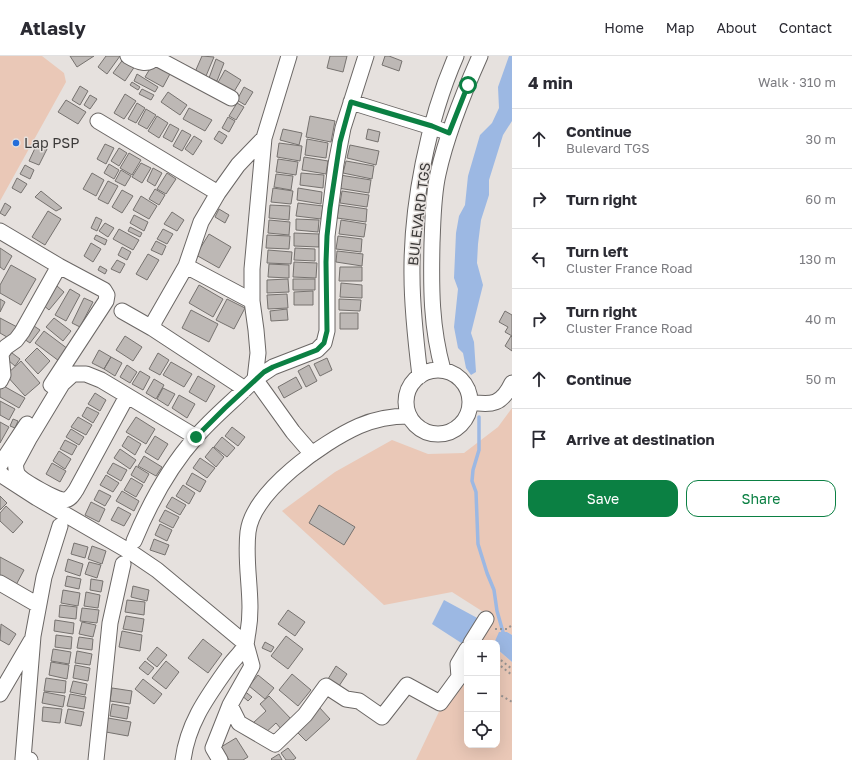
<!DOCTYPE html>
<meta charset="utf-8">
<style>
body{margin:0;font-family:"Golos Text",sans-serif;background:#f7f7f7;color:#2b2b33}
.controls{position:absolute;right:12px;bottom:12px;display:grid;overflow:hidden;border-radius:8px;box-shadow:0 4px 16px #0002}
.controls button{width:36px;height:36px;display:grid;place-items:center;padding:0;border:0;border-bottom:1px solid #e1e1e2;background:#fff;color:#2b2b33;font:20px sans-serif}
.stop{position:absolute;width:12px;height:12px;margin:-9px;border:3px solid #0b8043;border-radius:50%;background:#fff}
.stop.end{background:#0b8043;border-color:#fff;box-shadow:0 1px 4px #0008}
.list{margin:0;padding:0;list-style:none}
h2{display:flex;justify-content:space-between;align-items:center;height:52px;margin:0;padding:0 16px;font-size:17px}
h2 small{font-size:13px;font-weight:400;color:#7c7c81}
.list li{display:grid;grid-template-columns:26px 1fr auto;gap:12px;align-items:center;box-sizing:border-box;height:60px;padding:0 16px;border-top:1px solid #e1e1e2}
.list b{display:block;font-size:15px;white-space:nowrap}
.list p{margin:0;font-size:13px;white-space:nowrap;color:#7c7c81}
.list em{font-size:13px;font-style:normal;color:#7c7c81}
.actions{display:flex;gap:8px;padding:12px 16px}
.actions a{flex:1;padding:9px 0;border:1px solid #0b8043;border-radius:12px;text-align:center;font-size:14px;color:#0b8043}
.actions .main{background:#0b8043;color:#fff}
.icon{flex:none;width:22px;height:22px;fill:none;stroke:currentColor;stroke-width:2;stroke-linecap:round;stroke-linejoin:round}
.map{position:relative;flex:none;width:512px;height:704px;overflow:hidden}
header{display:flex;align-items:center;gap:24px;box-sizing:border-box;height:56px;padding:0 20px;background:#fff;border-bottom:1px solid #e1e1e2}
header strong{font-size:19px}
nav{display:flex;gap:22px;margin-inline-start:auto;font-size:14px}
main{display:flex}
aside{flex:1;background:#fff}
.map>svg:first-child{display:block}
</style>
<header>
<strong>Atlasly</strong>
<nav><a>Home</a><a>Map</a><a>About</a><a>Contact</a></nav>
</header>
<main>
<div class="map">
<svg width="512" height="704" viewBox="0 0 512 704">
<rect width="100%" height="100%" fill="#e6e1de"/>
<path fill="#eac8b7" d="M0,0H42L64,17L66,26L0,145Z
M512,352V579L507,576L495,585V587H467L485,557L452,536L384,549L282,455L335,416L392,384L428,398L464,397L498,371Z
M467,587V689H497V593L512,606V704H416L456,620Z"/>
<path fill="#9cb8e3" d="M509,0H512V65L503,79L489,124V139L481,164L478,188L477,207L483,229L471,277L474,286L476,316L471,319L466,312L463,297L458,292L454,271L458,233L454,222L456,177L459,160L465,149L468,120L480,79L492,67L499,52L498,31Z
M444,544L481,564L466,590L432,568Z
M499,576H507L512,579V606L497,593V587H495V585Z"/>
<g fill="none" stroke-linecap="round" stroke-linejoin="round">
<path stroke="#9cb8e3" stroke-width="3.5" d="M479,361V394L473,414L472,425L476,436L478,488L487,517L494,534L497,555L503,576"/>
</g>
<path fill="#bdb8b5" stroke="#76726f" d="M70,0H94L77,11Z
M106,0H120L107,18L98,11Z
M202,0L214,1L206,20L195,16Z
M330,0H347L343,16L327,12Z
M385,0H389L402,5L399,15L382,9Z
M124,2L135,10L125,25L113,17Z
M216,3L224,7L217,25L209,22Z
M154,6L171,16L163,31L145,21Z
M225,14L241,24L232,39L216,30Z
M137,18L158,31L155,36L134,25Z
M132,26L140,31L138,34L130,29Z
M80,30L88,35L80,49L72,44Z
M244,31L253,36L245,49L237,44Z
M142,33L154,39L151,44L139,38Z
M168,36L187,49L180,59L161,46Z
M125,38L136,45L124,63L114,57Z
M90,39L97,43L90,53L84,49Z
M66,44L86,56L78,68L58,56Z
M137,47L145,52L136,67L128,63Z
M237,47L244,51L236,64L229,60Z
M189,52L212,64L205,75L183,63Z
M146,53L156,59L147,73L138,68Z
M157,60L168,67L159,82L148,75Z
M310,60L335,65L331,86L306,81Z
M228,61L235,65L229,76L222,72Z
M170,68L179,73L172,86L163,81Z
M283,73L302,77L299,89L280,84Z
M368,73L380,76L378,86L366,83Z
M182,74L191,79L182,95L173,90Z
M219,75L227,80L222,88L214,83Z
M194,80L202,85L193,99L185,93Z
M307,83L328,87L326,102L305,99Z
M279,87L302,90L300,105L277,101Z
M37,88L47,93L39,109L29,105Z
M105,88L114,92L106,108L97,103Z
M350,89L379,95L376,109L347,102Z
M119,92L127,97L119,110L111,105Z
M129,97L141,104L132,119L120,112Z
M304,101L328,105L326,118L302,114Z
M278,103L298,106L296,119L276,116Z
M346,105L374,110L372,123L343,117Z
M141,107L151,112L142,127L132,121Z
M109,108L119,114L114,123L104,117Z
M25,109L34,114L30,123L20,118Z
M153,112L162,117L155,130L147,125Z
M121,114L131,120L125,130L115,125Z
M92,117L104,124L96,140L83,133Z
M167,117L176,123L166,138L157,133Z
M301,117L324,119L323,132L300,129Z
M276,118L293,120L291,134L274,131Z
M340,119L371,124L369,137L338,132Z
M17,122L27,128L21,137L12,132Z
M108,125L118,130L108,148L98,143Z
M273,132L293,135L291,148L271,146Z
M298,132L322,136L321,148L297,144Z
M155,133L165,139L159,149L149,143Z
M122,134L133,140L122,157L112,151Z
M41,135L62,152L56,155L35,141Z
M342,135L369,139L367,151L340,147Z
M141,140L157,150L149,163L133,154Z
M5,147L11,151L5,160L0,157Z
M298,147L323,150L321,163L296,160Z
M270,149L290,150L289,164L269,162Z
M339,149L367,153L366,166L337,162Z
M219,153L229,159L225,167L215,161Z
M48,155L61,163L45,189L32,181Z
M172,156L184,164L177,175L164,168Z
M134,159L148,166L144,175L130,167Z
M96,161L102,164L97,175L91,172Z
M296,163L319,164L318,176L296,174Z
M269,164L290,166L289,179L268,177Z
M341,164L366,168L364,181L339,178Z
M105,167L114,172L108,181L99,175Z
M130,171L142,177L140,181L128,175Z
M119,173L139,184L133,194L113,183Z
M163,173L173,178L167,188L157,183Z
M294,177L319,178V191L294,190Z
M209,178L231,191L219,212L196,199Z
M96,179L107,184L105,189L94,183Z
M267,179L290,180L289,193L266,192Z
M338,180L362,183L361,196L336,193Z
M156,185L166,190L162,199L151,194Z
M91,187L101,193L93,206L84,200Z
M122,191L131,196L127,204L118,199Z
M0,192L12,200L4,214L0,211Z
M295,192L315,193V205L294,204Z
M268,194L292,196L291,208L267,207Z
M337,195L363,198L362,210L336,206Z
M148,198L159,204L147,224L136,218Z
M117,204L125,208L120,217L111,213Z
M294,206L317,207L316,222L293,221Z
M269,208L289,209V222L268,221Z
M11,209L36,223L21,249L0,237V229Z
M100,210L107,214L105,218L98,214Z
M340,211H362V225H339Z
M288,223L289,236L267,237V224Z
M293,223H315V234H293Z
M341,227L362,229V242L340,241Z
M199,229L223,243L213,261L189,247Z
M57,230L64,236L49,254L42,248Z
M70,233L80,239L66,265L55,259Z
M313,235V249H294V236Z
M287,238L288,252L268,253L267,239Z
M84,242L93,246L80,271L72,267Z
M0,243L5,246L0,256Z
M227,243L245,252L234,273L216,264Z
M339,243L361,244L360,255L339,254Z
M287,253L288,264L271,265L270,255Z
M191,254L218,268L209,286L182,272Z
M505,255L512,259V280L505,276L508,271L499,266Z
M340,257H358V273H340Z
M0,262L19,272L12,284L0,277Z
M54,262L71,275L63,285L46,271Z
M31,268L40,274L30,287L21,281Z
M44,275L68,293L59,305L35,287Z
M125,280L142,291L133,305L116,294Z
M511,280L512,281V295L505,290Z
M37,292L50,305L38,318L25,304Z
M8,294L20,303L15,310L3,300Z
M99,294L111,301L104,313L92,307Z
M158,297L169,304L160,319L149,313Z
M111,301L122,307L115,320L104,313Z
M327,302L332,314L320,320L314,308Z
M21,305L40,327L25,340L6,319Z
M171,306L192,318L184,331L163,319Z
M127,309L137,316L130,327L120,321Z
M309,309L317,325L306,331L298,315Z
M140,315L150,321L143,334L132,328Z
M198,320L215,330L206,346L189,336Z
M296,321L302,332L284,342L278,331Z
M154,323L164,329L156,343L146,337Z
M0,328L25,342L19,352L0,341Z
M163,332L175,338L168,350L157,343Z
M95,337L106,344L100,355L88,348Z
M179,339L195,348L187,362L172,352Z
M0,345L15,353L9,364L0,359Z
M87,351L99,357L93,367L82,360Z
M78,361L92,369L86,379L71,371Z
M136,361L155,373L146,388L126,376Z
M13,363L18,365L15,372L10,370Z
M0,366L9,371L0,387Z
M232,371L245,381L238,390L225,380Z
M71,373L84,381L79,389L66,381Z
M128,380L141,388L135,399L122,390Z
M155,380L168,388L158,404L145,396Z
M222,381L235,392L227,401L214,391Z
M65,384L77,390L72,399L60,393Z
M213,391L224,401L216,411L205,401Z
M120,393L136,404L130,413L114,402Z
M59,395L71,403L65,413L53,405Z
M144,400L162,411L156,420L138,410Z
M200,402L215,412L207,422L193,412Z
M52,407L66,415L60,426L46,418Z
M113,407L127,414L121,425L107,417Z
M136,410L149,418L144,427L131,419Z
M192,417L206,425L200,436L186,428Z
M106,419L119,427L113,436L100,429Z
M131,422L143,429L136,441L124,434Z
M183,429L195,437L189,448L176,440Z
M99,434L111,440L105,450L94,444Z
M122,435L139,445L134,455L116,445Z
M0,440L7,447L0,454Z
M172,441L186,449L180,459L166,451Z
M91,446L105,453L99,466L85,459Z
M319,449L355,471L344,489L309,467Z
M6,450L23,466L13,477L0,465V457Z
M118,451L131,458L124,470L111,464Z
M165,454L179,461L173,472L159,465Z
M160,468L172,474L167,485L155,479Z
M154,483L169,489L165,499L150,494Z
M74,487L88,491L85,502L71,498Z
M92,490L106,495L102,508L88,503Z
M0,501L24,514L16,529L0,520Z
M68,503L83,508L80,520L65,515Z
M89,506L101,509L97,522L85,518Z
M67,520L81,523L79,533L65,530Z
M91,523L103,525L101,536L90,534Z
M133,530L149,534L147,545L131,541Z
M63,534L80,537L78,550L61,547Z
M86,536L100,539L98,552L84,550Z
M127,544L145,546L144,559L125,556Z
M60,549L77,551L76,563L59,561Z
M82,552L99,554L97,567L80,565Z
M288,554L305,566L295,580L278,568Z
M126,560L144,563L142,576L123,573Z
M55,564L74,567L73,578L54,575Z
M82,566L96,569L93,581L79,578Z
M1,568L16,578L9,589L0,584Z
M122,575L142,579L140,595L119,591Z
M56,579L72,581L71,593L55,591Z
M286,580L303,593L288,613L271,600Z
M79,581L93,583L92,594L77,592Z
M203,583L222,598L208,617L188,602Z
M265,586L274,591L271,596L262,592Z
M157,591L167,599L157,611L147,603Z
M53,593L71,596L69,608L51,605Z
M77,595L92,598L90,609L75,607Z
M145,605L154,612L148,619L139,612Z
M166,605L179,616L166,633L152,622Z
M51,606L69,609L67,623L49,619Z
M75,609L90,612L88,625L73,622Z
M336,610L347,618L339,630L328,623Z
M292,618L311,634L298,650L279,634Z
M258,619L274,632L265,643L249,630Z
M46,622L66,625L65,637L44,635Z
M143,623L162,638L154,648L135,633Z
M73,625L87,628L85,639L70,636Z
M112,632L132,635L130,648L110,645Z
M243,634L252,641L248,645L240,638Z
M44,636L65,640L63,651L42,647Z
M70,638L86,641L84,653L67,650Z
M269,640L292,664L282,674L276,667L263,679L253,667L266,655L260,648Z
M112,648L129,651L127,663L110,660Z
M43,651L62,653L60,667L42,665Z
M319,651L330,663L306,685L295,674Z
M68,653L84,656L81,670L65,667Z
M108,662L131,666L128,680L106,676Z
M236,682L248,701L243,704H229L221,691Z
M288,692L296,702L293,704H286L281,697Z
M279,698L282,704H272L271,703Z"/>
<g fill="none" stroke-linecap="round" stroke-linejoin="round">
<defs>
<path id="minor" d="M128,0C138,6 148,11 156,0
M289,0L264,82L252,213V245L256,274L258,297L255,323L293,376L312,398
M156,2L231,42
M351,46L441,74
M98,65L218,137
M0,175L59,210L104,234L107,239L106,245L51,329
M186,210L252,245
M122,255L152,272
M443,314C431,271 431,232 432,187C433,164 433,140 438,118C447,77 463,38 480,0
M406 346a32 32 0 1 1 64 0a32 32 0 1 1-64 0Z
M420,320C416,287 412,253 412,220C411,150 428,64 456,0
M0,325L3,319L1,298L6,291L16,284L22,276L59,210
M245,333L152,272L155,264L186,210L201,166L218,137L238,109L264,82
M127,340L76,434C73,438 71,443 65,444C57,445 23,425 18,419C16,415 15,411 16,407L30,381L62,328L73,318H86L101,324L196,381
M471,346C492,350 502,348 512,327
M0,409L27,368
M0,417L3,420L37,442L132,497L157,514L246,588L252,610L230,649L239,667L275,688L305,659L326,630L346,643L359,645L382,661L407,629L440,647L459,621L458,608L467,593
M134,485C149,449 170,410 196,381C214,360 236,343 255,323L273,311L317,294L324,287L327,275V180L336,108L343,72L366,0
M0,527L38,549
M471,587L486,563
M0,638L31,585
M30,704L23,703L33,580L44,521L60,470
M96,704L110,567L123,508
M183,704C188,666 208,640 229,610C234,603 242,596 246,588C247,585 247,580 248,576C254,543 244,510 248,476C253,435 323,386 359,370C375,363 392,360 409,360
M220,704L213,692L230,649"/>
</defs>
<use href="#minor" stroke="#6b6765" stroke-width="17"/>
<path stroke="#989492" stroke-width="2" stroke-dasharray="2 3" stroke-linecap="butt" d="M495,573H507L512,569
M497,601L512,613
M497,607L512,619
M497,637L512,646"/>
<use href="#minor" stroke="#fff" stroke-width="15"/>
</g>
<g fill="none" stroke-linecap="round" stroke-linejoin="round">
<path stroke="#0b8043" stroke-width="5" d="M196,381L225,352L264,316L273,311L317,294L324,287L327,275L326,206L327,180L330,152L340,86L351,46L432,70L449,77L468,29"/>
</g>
<circle fill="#246dd9" stroke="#e6e1de" stroke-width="1.5" cx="16" cy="87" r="4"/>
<g text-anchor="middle" stroke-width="3" stroke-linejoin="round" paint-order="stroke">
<g font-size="14" fill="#3b3938" stroke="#e6e1de" text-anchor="start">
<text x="24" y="92">Lap PSP</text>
</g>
<g font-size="14" fill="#3b3938" stroke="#e6e1de">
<text transform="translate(419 158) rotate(-83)" y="5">BULEVARD TGS</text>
</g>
</g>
</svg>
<div class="controls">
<button>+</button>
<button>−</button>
<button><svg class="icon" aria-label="locate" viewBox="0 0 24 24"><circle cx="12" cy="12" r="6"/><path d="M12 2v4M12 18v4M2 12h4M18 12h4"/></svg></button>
</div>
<div class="stop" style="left:468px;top:29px"></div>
<div class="stop end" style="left:196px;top:381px"></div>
</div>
<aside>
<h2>4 min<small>Walk · 310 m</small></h2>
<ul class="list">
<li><svg class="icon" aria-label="ahead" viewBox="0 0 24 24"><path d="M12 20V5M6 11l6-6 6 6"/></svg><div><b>Continue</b><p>Bulevard TGS</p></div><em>30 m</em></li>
<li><svg class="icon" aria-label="right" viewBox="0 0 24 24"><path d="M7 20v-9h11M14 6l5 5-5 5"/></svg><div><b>Turn right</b></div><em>60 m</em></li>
<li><svg class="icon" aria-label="left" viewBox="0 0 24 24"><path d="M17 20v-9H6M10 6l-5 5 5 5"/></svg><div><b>Turn left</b><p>Cluster France Road</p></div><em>130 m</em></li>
<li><svg class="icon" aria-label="right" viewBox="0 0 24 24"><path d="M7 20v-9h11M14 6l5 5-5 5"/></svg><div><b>Turn right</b><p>Cluster France Road</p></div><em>40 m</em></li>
<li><svg class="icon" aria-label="ahead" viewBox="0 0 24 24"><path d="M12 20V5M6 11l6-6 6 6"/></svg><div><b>Continue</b></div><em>50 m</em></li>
<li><svg class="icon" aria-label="arrive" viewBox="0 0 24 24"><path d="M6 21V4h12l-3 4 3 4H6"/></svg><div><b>Arrive at destination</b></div></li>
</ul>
<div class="actions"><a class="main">Save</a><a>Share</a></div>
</aside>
</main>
